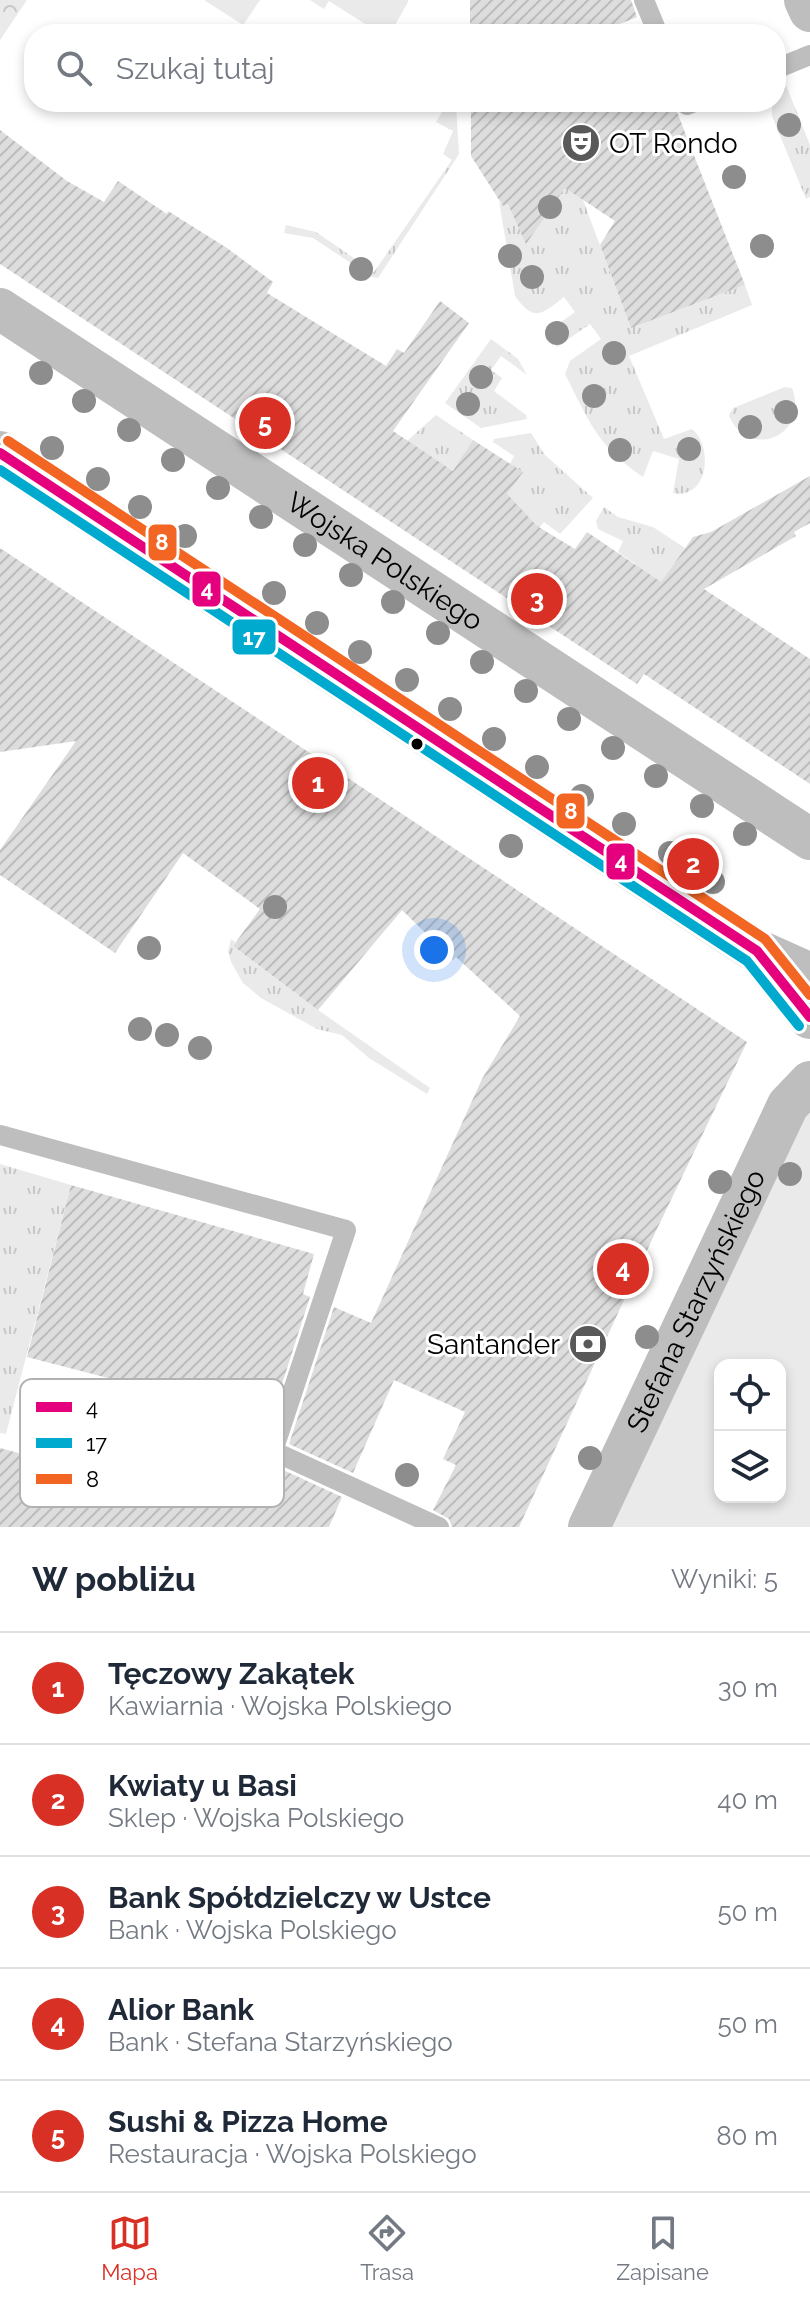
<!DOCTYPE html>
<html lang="pl">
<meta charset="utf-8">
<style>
body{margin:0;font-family:Raleway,sans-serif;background:#f2f2f3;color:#1f2937}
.controls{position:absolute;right:24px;bottom:24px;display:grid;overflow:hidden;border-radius:16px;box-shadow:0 4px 12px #0003}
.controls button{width:72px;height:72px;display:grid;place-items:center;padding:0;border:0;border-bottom:2px solid #e0e1e3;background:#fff;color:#1f2937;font:40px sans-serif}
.you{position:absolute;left:434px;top:950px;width:28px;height:28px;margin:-20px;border:6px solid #fff;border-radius:50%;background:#1a73e8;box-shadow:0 0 0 12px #1a73e833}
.badge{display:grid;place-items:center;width:52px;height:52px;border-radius:50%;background:#d93025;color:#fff;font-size:26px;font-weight:700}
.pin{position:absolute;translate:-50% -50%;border:4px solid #fff;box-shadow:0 2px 8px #0006}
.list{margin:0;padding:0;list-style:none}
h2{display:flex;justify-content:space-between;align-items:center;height:104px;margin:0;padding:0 32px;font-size:34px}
h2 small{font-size:26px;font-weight:400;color:#747a83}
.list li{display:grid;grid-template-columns:52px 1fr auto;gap:24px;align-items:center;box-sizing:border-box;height:112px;padding:0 32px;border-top:2px solid #e0e1e3}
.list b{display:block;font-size:30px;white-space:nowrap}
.list p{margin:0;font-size:26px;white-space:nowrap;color:#747a83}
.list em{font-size:26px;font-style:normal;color:#747a83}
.icon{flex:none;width:44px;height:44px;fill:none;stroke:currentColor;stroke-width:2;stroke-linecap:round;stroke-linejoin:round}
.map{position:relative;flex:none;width:810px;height:1527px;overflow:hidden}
.search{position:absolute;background:#fff;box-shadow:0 4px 12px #0003;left:24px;right:24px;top:24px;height:88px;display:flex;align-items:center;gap:20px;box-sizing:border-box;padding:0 28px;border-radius:32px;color:#747a83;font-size:30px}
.sheet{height:664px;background:#fff}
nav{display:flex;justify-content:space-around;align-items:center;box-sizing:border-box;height:112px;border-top:2px solid #e0e1e3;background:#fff;font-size:22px;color:#747a83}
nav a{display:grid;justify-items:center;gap:4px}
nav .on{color:#d93025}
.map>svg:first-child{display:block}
</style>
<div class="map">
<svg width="810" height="1527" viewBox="0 0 810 1527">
<defs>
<pattern id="grass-tufts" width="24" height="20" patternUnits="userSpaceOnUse" patternTransform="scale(2)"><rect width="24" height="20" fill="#eaeaea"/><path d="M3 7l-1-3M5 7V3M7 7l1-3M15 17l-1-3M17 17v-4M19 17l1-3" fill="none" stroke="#c7c7c7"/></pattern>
<pattern id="forest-crowns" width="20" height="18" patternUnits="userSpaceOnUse" patternTransform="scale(2)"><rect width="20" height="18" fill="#eaeaea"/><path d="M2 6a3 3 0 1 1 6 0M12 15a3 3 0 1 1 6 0" fill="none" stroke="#c7c7c7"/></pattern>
<pattern id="building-hatch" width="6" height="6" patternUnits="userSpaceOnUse" patternTransform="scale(2)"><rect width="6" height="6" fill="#ddd"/><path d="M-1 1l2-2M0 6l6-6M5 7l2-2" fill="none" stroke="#bcbcbc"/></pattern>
</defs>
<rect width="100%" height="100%" fill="#fff"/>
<path fill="url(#grass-tufts)" d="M786,85L810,145V197L806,199L772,116V102H776V94Z
M448,102L456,104L459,154L378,278L372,277L313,238L284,233L286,225L316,232L374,272L452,160L443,154L453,131L436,122Z
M574,176L631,328L745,285L752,305L629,356L664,439L692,429C714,447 708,500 673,493L679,459L653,451L643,477C597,446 589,421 565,374L570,361L601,339L590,324L557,347L546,335L547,332L575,312L564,297C542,314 534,323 515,296L499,201L503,206Z
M491,339L518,359L527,375L501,356L491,370L502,378L494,391L526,415L527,419L481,428L445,403Z
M785,387L792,388C810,436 749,461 729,416L733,408Z
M436,415L473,440L464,454L467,480L407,441Z
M531,433L545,455L593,498L560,534L544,522L539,528L500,504L522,472L510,464L514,456L493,442L494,439Z
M604,507L618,517L653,527L685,548L656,590L632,574L637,565L618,552L623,541L598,529L596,521Z
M231,939L235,942L233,946L318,1010L430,1088L427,1094L369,1058L342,1035L317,1029L261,998L243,983L231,962L228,951Z
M0,1164L71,1185L6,1434L0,1433Z"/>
<path fill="url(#forest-crowns)" d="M0,0H27L0,40Z"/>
<path fill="#eaeaea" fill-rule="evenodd" d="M204,0H260L243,25Z
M310,0H408V2L390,34H381L329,1L324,9Z
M810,1098V1527H606ZM720,1365H780V1497H720Z"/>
<path fill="url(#building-hatch)" d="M470,0H631L637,17L595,34H470Z
M471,102H673L745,285L631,328L600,245L615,221L565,188L526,244L508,204L503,206L471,156Z
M0,130L67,181L104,202L118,181L167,214L168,211L227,248L273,282L267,293L386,366L397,349L404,353L440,301L469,323L393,431L453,471L473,440L523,472L507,494L537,526L575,549L587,532L661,582L693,537L711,532L810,476V523L794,532L796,536L704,589L810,659V784L644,674L637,684L0,264Z
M0,548L747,1042L656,1231L519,1527H452L449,1519L433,1510L456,1465L443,1459L465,1412L394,1380L353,1473L289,1444L334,1307L371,1323L482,1079L520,1016L456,957L453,960L402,910L318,1010L233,946L260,909L183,853L115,953L0,875V850L76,741L0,752Z
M71,1185L314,1254L303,1294L310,1297L260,1452L268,1463L342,1497L329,1527H0V1448L85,1471L108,1378L27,1357Z"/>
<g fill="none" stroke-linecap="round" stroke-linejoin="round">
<path stroke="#bebebe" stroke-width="20" d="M644,0L658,34
M776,69L810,55
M686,102L687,105L694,102
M0,1135L346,1230L273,1451L439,1527"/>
<g stroke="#bebebe" stroke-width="42">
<path d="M805,0L810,11"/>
<path id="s1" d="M0,309L810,839"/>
<path id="s2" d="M589,1527L788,1105L810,1082"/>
</g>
<path stroke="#bebebe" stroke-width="44" d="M0,453L757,951L810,975
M761,956L810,1017"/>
<defs>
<path id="bus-1" d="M0,453L757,951L810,1017"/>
<path id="bus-2" d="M0,470L747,961L799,1026"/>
<path id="bus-3" d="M8,441L765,939L810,995"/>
</defs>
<use href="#bus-1" stroke="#fff" stroke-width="16"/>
<use href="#bus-2" stroke="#fff" stroke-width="16"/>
<use href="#bus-3" stroke="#fff" stroke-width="16"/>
<use href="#bus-1" stroke="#e5007d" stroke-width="10"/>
<use href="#bus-2" stroke="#00a9ce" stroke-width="10"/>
<use href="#bus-3" stroke="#f26522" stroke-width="10"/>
</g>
<g fill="#8d8d8d">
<circle cx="789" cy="125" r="12"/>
<circle cx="734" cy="177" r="12"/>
<circle cx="550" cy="207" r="12"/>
<circle cx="762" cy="246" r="12"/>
<circle cx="510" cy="256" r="12"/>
<circle cx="361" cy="269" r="12"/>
<circle cx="532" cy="277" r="12"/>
<circle cx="557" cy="333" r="12"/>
<circle cx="614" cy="353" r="12"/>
<circle cx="41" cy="373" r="12"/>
<circle cx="481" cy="377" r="12"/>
<circle cx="594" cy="396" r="12"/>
<circle cx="84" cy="401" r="12"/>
<circle cx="468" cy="404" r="12"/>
<circle cx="786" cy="412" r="12"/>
<circle cx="750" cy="427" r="12"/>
<circle cx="129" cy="430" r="12"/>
<circle cx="52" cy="448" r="12"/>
<circle cx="689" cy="449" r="12"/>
<circle cx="620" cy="450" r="12"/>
<circle cx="173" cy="460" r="12"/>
<circle cx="98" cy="479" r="12"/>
<circle cx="218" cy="488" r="12"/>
<circle cx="140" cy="507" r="12"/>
<circle cx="261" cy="517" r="12"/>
<circle cx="185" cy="536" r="12"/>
<circle cx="305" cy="545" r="12"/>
<circle cx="351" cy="575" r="12"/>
<circle cx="274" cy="593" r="12"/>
<circle cx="393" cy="602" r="12"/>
<circle cx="317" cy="623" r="12"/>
<circle cx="438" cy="633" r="12"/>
<circle cx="360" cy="652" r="12"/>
<circle cx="482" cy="662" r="12"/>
<circle cx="407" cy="680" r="12"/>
<circle cx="526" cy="691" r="12"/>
<circle cx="450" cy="709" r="12"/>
<circle cx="569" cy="719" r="12"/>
<circle cx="494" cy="739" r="12"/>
<circle cx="613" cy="748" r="12"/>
<circle cx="537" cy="767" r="12"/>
<circle cx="656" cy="776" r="12"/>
<circle cx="582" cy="796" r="12"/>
<circle cx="702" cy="806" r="12"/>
<circle cx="624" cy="824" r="12"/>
<circle cx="745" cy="834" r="12"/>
<circle cx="511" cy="846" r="12"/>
<circle cx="670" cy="853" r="12"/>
<circle cx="713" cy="882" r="12"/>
<circle cx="275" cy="907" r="12"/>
<circle cx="149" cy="948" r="12"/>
<circle cx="140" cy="1029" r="12"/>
<circle cx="167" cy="1035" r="12"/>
<circle cx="200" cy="1048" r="12"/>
<circle cx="790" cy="1174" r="12"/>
<circle cx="720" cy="1182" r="12"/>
<circle cx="647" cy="1337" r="12"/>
<circle cx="590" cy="1458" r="12"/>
<circle cx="407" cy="1475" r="12"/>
</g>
<defs>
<symbol id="theatre-disc" viewBox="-11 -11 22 22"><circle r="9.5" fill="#595959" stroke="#fff"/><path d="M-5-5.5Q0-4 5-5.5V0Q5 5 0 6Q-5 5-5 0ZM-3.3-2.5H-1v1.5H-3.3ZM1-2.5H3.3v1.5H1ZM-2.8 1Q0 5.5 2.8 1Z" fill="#fff"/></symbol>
<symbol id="bank-disc" viewBox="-11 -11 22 22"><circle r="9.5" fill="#595959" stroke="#fff"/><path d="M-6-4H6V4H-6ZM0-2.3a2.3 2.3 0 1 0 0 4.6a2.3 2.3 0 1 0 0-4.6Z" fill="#fff"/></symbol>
</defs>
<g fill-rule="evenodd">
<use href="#theatre-disc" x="559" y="121" width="44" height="44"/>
<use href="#bank-disc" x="566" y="1322" width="44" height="44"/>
</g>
<circle fill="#000" stroke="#fff" stroke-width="3" cx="417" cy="744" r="7"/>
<g text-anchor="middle" stroke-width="6" stroke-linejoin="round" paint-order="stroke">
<g font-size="28" fill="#000" stroke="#fff" text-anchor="start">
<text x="609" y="153">OT Rondo</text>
<text x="560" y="1354" text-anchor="end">Santander</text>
</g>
<g font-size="28" fill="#000" stroke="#fff">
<text dy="10" stroke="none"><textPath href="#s1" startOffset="460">Wojska Polskiego</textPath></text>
<text dy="10" stroke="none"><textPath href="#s2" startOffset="250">Stefana Starzyńskiego</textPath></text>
</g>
</g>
<rect x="20" y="1379" width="264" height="128" rx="12" fill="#fff" stroke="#b2b2b2" stroke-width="2"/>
<rect x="36" y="1402" width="36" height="10" fill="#e5007d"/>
<rect x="36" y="1438" width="36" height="10" fill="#00a9ce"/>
<rect x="36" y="1474" width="36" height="10" fill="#f26522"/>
<g font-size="22" fill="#000">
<text x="86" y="1415">4</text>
<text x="86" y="1451">17</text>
<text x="86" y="1487">8</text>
</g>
<g stroke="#fff" stroke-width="3">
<rect x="147" y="523" width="31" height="39" rx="8" fill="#f26522"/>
<rect x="191" y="570" width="31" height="38" rx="8" fill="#e5007d"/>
<rect x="231" y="618" width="46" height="38" rx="8" fill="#00a9ce"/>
<rect x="555" y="792" width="31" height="38" rx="8" fill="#f26522"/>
<rect x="605" y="842" width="31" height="39" rx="8" fill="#e5007d"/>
</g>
<g font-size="22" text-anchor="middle" font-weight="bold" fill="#fff">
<text x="162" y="550">8</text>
<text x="207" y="597">4</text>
<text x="254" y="645">17</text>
<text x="571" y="819">8</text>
<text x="621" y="869">4</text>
</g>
</svg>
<div class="controls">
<button><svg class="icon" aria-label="locate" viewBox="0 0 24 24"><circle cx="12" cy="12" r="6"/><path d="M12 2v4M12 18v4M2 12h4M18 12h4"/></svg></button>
<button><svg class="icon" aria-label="layers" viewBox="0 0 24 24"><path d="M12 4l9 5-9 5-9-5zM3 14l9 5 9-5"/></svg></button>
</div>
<div class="you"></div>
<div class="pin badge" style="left:318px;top:783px">1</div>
<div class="pin badge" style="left:693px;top:864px">2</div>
<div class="pin badge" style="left:537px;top:599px">3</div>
<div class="pin badge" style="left:623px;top:1269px">4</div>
<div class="pin badge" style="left:265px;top:423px">5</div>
<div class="search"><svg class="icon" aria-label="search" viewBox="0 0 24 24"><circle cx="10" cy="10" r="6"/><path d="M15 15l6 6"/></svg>Szukaj tutaj</div>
</div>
<section class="sheet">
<h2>W pobliżu<small>Wyniki: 5</small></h2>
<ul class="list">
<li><span class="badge">1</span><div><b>Tęczowy Zakątek</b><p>Kawiarnia · Wojska Polskiego</p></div><em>30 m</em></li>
<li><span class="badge">2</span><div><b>Kwiaty u Basi</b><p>Sklep · Wojska Polskiego</p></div><em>40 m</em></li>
<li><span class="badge">3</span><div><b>Bank Spółdzielczy w Ustce</b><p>Bank · Wojska Polskiego</p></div><em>50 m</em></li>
<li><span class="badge">4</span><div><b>Alior Bank</b><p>Bank · Stefana Starzyńskiego</p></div><em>50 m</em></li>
<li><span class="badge">5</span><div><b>Sushi &amp; Pizza Home</b><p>Restauracja · Wojska Polskiego</p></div><em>80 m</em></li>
</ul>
</section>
<nav>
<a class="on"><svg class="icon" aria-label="map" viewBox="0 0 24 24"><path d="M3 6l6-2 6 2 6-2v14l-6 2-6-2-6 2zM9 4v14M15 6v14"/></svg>Mapa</a>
<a><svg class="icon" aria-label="directions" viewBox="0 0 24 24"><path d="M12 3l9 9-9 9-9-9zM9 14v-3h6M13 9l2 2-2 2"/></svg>Trasa</a>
<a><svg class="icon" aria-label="saved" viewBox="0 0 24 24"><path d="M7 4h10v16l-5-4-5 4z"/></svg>Zapisane</a>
</nav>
